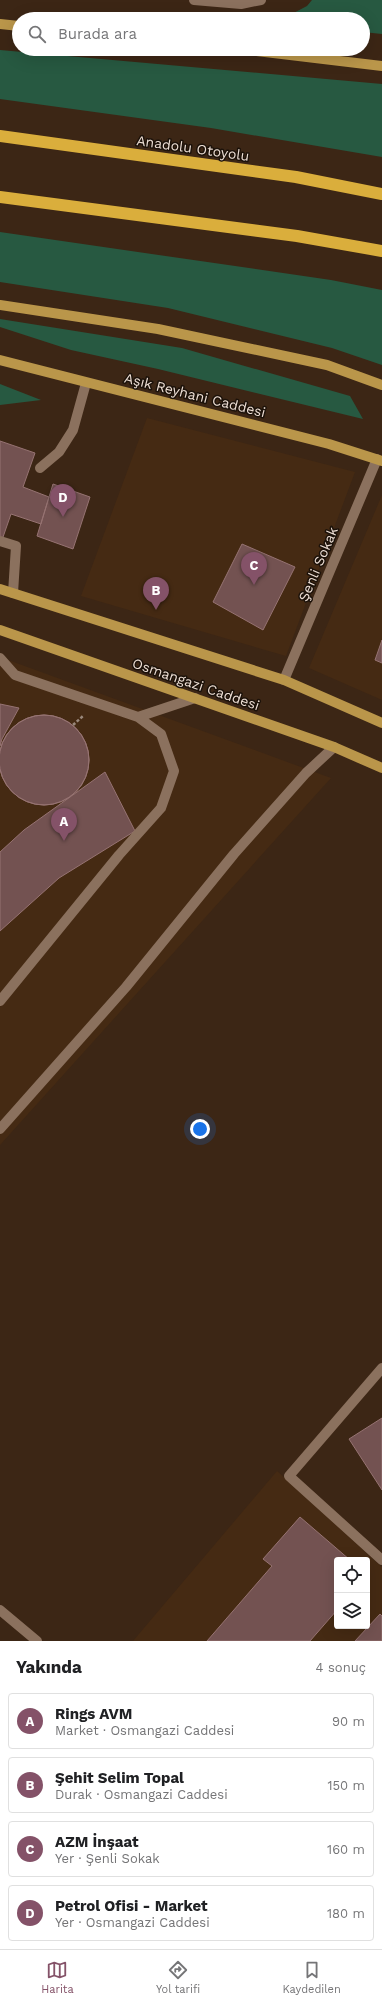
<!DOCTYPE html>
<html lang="tr">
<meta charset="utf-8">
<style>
body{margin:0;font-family:"Work Sans",sans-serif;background:#f6f6f6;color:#202124}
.controls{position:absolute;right:12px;bottom:12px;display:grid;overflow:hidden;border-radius:4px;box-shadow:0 4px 16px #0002}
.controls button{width:36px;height:36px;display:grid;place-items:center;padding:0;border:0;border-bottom:1px solid #e0e0e0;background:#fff;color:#202124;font:20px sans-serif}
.you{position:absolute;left:200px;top:1129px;width:14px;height:14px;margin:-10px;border:3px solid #fff;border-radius:50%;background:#1a73e8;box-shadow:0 0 0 6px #1a73e833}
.badge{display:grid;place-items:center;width:26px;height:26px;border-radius:50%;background:#845268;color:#fff;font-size:13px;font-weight:700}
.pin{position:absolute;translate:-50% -33px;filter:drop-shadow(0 1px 2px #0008)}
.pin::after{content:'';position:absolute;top:21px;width:14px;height:12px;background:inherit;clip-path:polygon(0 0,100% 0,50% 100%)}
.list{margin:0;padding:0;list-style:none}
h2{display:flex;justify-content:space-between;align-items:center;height:52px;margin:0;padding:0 16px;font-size:17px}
h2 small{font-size:13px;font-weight:400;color:#757577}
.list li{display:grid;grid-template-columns:26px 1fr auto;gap:12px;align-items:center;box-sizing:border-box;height:56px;margin:0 8px 8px;padding:0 8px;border:1px solid #e0e0e0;border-radius:4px}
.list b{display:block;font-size:15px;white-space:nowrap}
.list p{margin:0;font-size:13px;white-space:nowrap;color:#757577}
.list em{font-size:13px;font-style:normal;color:#757577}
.icon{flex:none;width:22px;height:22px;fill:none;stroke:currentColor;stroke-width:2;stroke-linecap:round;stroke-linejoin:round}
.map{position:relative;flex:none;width:382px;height:1641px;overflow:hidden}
.search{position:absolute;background:#fff;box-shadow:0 4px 16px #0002;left:12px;right:12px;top:12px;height:44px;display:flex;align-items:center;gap:10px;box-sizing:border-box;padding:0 14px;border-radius:22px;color:#757577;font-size:15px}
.sheet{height:308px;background:#fff}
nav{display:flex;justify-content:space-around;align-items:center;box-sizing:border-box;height:56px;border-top:1px solid #e0e0e0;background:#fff;font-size:11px;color:#757577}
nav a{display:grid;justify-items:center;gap:2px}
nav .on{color:#845268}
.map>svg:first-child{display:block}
</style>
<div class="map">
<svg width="382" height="1641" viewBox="0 0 382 1641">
<rect width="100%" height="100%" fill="#3c2615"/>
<path fill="#452a13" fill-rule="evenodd" d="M147,418L355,472L286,656L81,596Z
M382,495V700L309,668Z
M0,657L331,778L0,1145Z
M277,1471L382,1567V1641H133ZM337,1560H367V1626H337Z"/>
<path fill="#275941" d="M312,0H382V34L363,32V19H282L307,6Z
M0,50L382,84V157L211,128L0,99Z
M0,232L331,280L382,290V365L332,348L168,308L0,282Z
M0,319L182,348L350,396L363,419L158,369L71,350L0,327Z
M0,384L41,400L0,405Z"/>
<path fill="#735251" stroke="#967372" d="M0,441L35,453L23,487L49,497L41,524L11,514L2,540L0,539Z
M53,484L90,497L73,549L37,536Z
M242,544L295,567L263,630L213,602Z
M382,640V663L375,660Z
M0,704L19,708L2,739L0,746Z
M-1 760a45 45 0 1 1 90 0a45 45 0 1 1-90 0Z
M-1 760a45 45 0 1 1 90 0a45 45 0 1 1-90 0Z
M105,772L135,831L59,878L0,931V852L24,830Z
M382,1418V1490L349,1439Z
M300,1517L350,1560H337V1610L310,1641H207L272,1566L263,1559Z
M380,1614L382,1616V1641H355Z"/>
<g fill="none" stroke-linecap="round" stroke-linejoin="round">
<path stroke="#9a887b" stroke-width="2.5" stroke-dasharray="3 2" stroke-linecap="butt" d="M73,725L83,716"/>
<path stroke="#8b715e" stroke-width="10" d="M194,0L241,4L261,0
M40,468L59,452L73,430L86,383
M0,541L16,546L13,593
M0,658L15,675L138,717L195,698
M284,680L377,459
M0,1001L119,855L161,808L174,771L161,734L138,717
M0,1129L126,987L234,854L306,773L334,747
M382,1368L289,1476L382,1560
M0,1610L37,1641"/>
<path stroke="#ba964a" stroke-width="10" d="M0,24L19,26
M240,49L382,66
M0,305L158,329L327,365L382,385
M0,360L329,444L382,461
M0,589L284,680L382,723
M0,630L334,747L382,768"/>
<path stroke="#daae3c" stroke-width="12" d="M0,136L296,177L382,194
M0,197L297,236L382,251"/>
</g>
<g text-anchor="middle" stroke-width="3" stroke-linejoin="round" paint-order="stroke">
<g font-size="14" fill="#edded4" stroke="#1c120a">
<text transform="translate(193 148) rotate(8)" y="5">Anadolu Otoyolu</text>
<text transform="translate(195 395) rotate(14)" y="5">Aşık Reyhani Caddesi</text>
<text transform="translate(318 564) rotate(-67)" y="5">Şenli Sokak</text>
<text transform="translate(196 684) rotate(19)" y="5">Osmangazi Caddesi</text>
</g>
</g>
</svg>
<div class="controls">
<button><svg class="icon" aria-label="locate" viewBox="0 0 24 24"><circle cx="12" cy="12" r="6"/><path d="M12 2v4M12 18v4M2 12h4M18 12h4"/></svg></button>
<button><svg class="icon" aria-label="layers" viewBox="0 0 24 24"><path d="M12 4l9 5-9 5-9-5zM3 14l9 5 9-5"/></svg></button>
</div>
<div class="you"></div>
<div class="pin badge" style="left:64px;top:841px">A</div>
<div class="pin badge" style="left:156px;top:610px">B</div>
<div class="pin badge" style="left:254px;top:585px">C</div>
<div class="pin badge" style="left:63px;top:517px">D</div>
<div class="search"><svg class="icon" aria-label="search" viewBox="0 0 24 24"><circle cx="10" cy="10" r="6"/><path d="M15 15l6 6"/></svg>Burada ara</div>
</div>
<section class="sheet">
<h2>Yakında<small>4 sonuç</small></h2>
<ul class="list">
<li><span class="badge">A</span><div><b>Rings AVM</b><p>Market · Osmangazi Caddesi</p></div><em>90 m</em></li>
<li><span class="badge">B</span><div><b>Şehit Selim Topal</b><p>Durak · Osmangazi Caddesi</p></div><em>150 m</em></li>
<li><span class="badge">C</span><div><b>AZM İnşaat</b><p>Yer · Şenli Sokak</p></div><em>160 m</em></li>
<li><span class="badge">D</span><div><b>Petrol Ofisi - Market</b><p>Yer · Osmangazi Caddesi</p></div><em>180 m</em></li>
</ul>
</section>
<nav>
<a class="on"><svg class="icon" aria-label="map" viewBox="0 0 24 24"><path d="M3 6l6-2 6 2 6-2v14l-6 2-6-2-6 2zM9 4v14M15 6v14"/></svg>Harita</a>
<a><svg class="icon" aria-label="directions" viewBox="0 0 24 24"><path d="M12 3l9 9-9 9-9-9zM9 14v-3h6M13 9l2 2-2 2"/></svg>Yol tarifi</a>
<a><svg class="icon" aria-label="saved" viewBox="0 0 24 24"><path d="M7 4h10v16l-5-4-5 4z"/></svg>Kaydedilen</a>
</nav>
